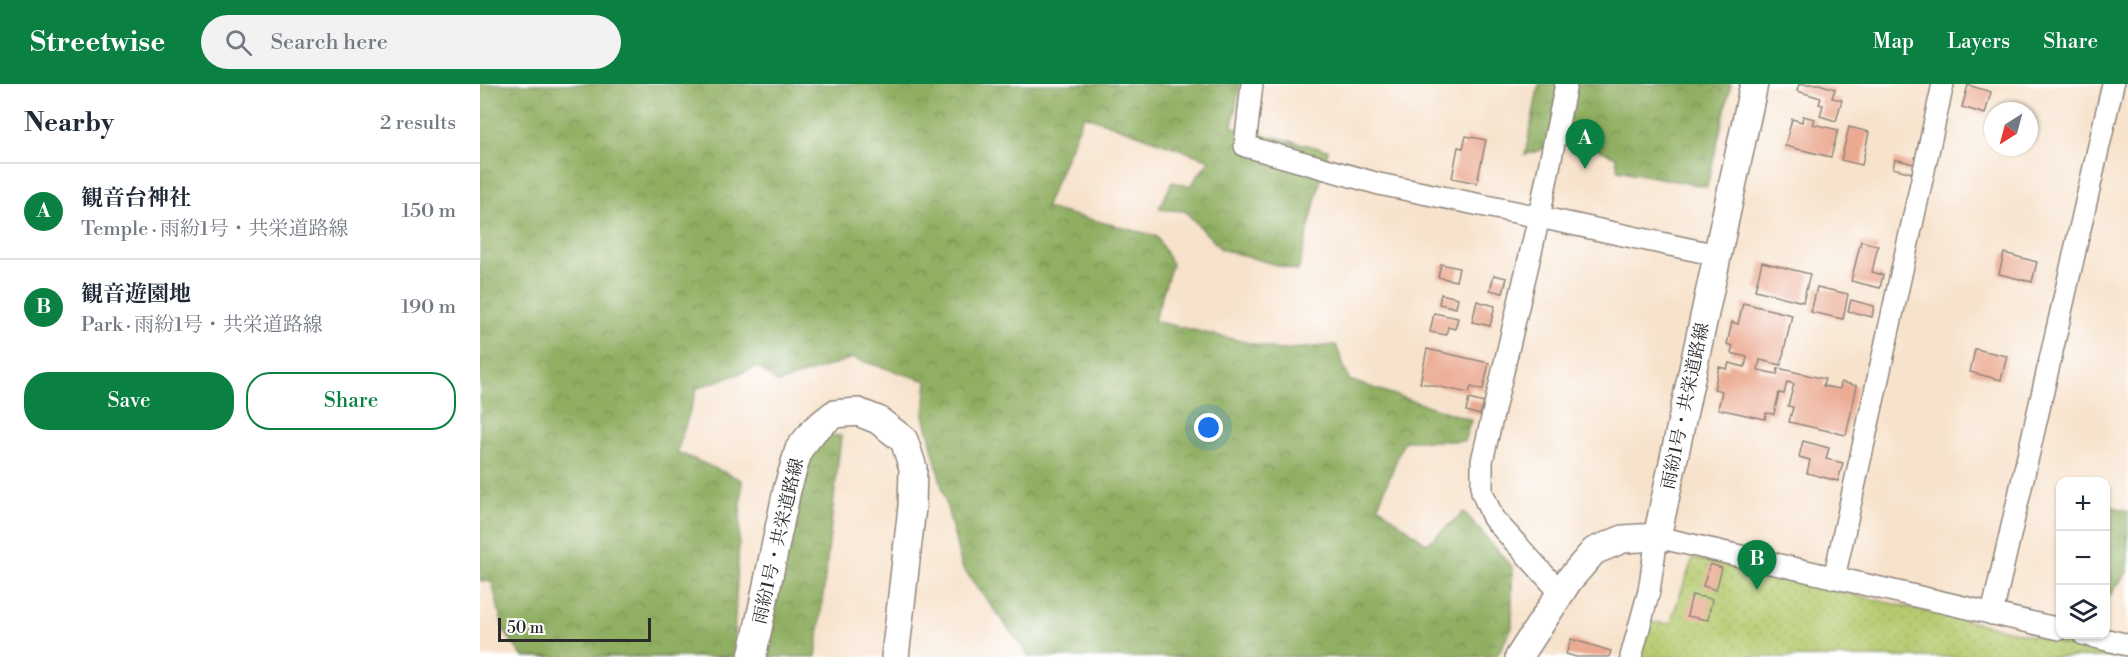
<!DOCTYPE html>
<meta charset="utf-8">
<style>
body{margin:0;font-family:"Libre Bodoni","Noto Serif JP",serif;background:#f2f2f3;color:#1f2937}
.controls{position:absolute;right:18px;bottom:18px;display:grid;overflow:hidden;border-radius:12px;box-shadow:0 2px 4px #0004}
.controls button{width:54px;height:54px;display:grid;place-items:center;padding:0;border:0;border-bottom:2px solid #e0e1e3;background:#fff;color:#1f2937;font:30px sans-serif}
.compass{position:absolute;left:1504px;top:18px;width:54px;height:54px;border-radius:50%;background:#fff;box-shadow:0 2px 4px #0004;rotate:216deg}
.scale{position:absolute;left:18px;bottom:15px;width:153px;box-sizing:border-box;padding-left:6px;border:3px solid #2b2b2b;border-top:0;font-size:16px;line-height:21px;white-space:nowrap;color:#2b2b2b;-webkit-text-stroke:4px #fff;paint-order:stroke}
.you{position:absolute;left:729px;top:344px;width:21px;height:21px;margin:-15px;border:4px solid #fff;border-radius:50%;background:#1a73e8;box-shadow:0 0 0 9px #1a73e833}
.badge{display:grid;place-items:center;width:39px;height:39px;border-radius:50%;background:#0b8043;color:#fff;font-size:20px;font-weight:700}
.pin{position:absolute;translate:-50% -50px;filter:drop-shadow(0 2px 3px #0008)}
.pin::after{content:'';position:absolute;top:32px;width:21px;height:18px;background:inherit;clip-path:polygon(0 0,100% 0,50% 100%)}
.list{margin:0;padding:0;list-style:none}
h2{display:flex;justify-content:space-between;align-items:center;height:78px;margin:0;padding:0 24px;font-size:26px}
h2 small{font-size:20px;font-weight:400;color:#747a83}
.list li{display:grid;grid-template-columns:39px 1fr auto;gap:18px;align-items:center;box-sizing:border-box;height:96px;padding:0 24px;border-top:2px solid #e0e1e3}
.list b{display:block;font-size:22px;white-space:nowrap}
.list p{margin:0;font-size:20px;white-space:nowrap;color:#747a83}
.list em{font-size:20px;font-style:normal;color:#747a83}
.actions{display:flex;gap:12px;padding:18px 24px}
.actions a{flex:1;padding:14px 0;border:2px solid #0b8043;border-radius:24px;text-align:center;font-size:21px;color:#0b8043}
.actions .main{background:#0b8043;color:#fff}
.icon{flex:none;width:33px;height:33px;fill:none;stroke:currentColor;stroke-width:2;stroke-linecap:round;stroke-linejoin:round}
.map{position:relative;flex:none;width:1648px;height:573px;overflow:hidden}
header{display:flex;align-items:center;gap:36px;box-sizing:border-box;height:84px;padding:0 30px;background:#0b8043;color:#fff}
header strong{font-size:28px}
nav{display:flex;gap:33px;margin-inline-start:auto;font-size:21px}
.search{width:420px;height:54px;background:#f2f2f3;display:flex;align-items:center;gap:15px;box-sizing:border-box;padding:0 21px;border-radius:33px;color:#747a83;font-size:22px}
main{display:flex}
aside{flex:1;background:#fff}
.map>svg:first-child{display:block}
</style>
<header>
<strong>Streetwise</strong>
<div class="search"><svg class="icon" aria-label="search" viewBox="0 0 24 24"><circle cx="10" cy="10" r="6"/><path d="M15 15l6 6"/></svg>Search here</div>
<nav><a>Map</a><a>Layers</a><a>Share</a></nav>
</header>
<main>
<aside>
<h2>Nearby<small>2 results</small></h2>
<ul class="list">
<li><span class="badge">A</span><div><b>観音台神社</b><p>Temple · 雨紛1号・共栄道路線</p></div><em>150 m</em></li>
<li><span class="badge">B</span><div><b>観音遊園地</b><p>Park · 雨紛1号・共栄道路線</p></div><em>190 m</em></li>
</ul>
<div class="actions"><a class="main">Save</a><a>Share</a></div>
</aside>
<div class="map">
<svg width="1648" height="573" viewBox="0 0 1648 573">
<defs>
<pattern id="grass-dots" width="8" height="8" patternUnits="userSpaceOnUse" patternTransform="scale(1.5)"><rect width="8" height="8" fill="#b6cb6f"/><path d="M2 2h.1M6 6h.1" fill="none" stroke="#9dae60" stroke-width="1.8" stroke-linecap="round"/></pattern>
<pattern id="forest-crowns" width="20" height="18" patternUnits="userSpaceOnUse" patternTransform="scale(1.5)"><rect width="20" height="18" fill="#90af62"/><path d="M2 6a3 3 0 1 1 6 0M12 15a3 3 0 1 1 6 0" fill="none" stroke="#768f51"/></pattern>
</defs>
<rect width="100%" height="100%" fill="#fff"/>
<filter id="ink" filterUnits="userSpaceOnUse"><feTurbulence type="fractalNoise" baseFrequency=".0167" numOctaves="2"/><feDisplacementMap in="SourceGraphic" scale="12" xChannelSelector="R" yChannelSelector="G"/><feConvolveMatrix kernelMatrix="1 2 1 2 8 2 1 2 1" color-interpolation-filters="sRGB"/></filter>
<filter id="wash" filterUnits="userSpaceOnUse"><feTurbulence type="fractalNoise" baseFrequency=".008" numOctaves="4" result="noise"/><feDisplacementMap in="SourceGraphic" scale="24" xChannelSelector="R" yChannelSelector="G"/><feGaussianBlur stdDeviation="1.35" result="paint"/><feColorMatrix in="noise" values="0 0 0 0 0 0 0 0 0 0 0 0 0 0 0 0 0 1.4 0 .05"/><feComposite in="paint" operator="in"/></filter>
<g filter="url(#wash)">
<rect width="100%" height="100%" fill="#f7e2cb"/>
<path fill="url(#grass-dots)" stroke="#707b4d" stroke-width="1.5" d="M1213,474L1645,573H1159L1169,538L1190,540Z"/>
<path fill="url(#forest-crowns)" stroke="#5e6d46" stroke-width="1.5" d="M0,0H760L752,43L848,66L818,187L741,165L705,127L679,125L692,98L710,102L730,76L604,31L565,124L676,152L692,180L674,237L800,266L856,261L869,296L991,336L984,357H924L898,422L947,460L984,428L1032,483V544L1016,573H550L482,483L444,331L447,297L372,274L298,299L278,283L217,304L197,368L262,396L253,573H43L24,547L12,498L0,497Z
M1059,0H1251L1227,103L1138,86L1136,73L1093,54L1045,71Z
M317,349L361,352L336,573H289Z
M1626,421L1648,427V487L1626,516Z"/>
<g id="blocks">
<path fill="#eba990" d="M1319,0H1339L1355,5L1352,14L1362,16L1356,37L1340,32L1343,21L1339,20L1341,14L1317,7Z
M1488,1L1511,8L1505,30L1482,23Z
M1323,32L1335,35L1333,40L1358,46L1351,73L1305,62L1312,35L1322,38Z
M1369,43L1389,48L1382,81L1361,76Z
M986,52L1006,56L997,99L972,94L978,63L983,64Z
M1415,75L1434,80L1432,89L1413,84Z
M1381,157L1398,162L1392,188L1403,191L1400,204L1371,197Z
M1524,169L1557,178L1552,198L1519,190Z
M1282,178L1330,190L1323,218L1275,206Z
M961,180L979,184L976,197L958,193Z
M1014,191L1027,194L1023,209L1010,206Z
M1337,203L1368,210L1363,235L1331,228Z
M961,210L978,214L976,224L959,220Z
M1371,216L1394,222L1392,233L1368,227Z
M997,217L1015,222L1010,242L992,238Z
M1263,219L1312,231L1301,281L1280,276L1278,286L1297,290L1298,284L1345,295L1343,302L1360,305L1361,298L1377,302L1366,351L1309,338L1313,323L1308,322L1314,300L1307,298L1304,310L1299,309L1294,330L1286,329L1285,335L1238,325L1242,307L1234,305L1239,283L1247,285L1249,279L1265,283L1267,273L1251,269L1253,262L1247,260L1252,238L1258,240Z
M954,229L978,234L975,245L968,243L966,251L950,248Z
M947,265L1009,279L1003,306L991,303L989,309L940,299Z
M1495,265L1527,272L1521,296L1490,288Z
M989,315L1004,319L1000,331L986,327Z
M1323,357L1349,364L1346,375L1363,379L1358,397L1327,389L1330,376L1319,373Z
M1230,480L1242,484L1236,506L1223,502Z
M1212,511L1232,515L1228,536L1207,532Z
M1091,555L1131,567L1129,573H1096L1086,570Z"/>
</g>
</g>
<g filter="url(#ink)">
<use href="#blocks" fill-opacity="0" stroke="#91867b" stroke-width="1.5"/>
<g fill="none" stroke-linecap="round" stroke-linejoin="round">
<defs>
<path id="minor" d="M772,0L765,62L899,100L1059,133L1086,0
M1354,494L1463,0
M1080,508L1013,434L1002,408V377L1059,133L1237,171
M1512,530L1633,0
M1603,550L1648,561
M1151,573L1169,507L1177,453L1580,545"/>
<path id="tertiary" d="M272,573L307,406L319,365L335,345L354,330L378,328L398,336L424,356L433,384L432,423L415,573
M1039,573L1089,496L1114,467L1143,455L1177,453L1274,0"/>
</defs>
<use href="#minor" stroke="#91867b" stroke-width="24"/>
<use href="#tertiary" stroke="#91867b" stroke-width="30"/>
<use href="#minor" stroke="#fff" stroke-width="21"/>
<use href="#tertiary" stroke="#fff" stroke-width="27"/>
</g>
</g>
<g text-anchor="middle" stroke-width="4.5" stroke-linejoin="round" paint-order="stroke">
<g font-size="18" fill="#2b2b2b" stroke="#fff">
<text transform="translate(1205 322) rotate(-78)" y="6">雨紛1号・共栄道路線</text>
<text transform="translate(298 457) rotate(-77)" y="6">雨紛1号・共栄道路線</text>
</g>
</g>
</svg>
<div class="controls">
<button>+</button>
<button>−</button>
<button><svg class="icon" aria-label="layers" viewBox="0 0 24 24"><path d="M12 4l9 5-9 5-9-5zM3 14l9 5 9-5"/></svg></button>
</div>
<svg class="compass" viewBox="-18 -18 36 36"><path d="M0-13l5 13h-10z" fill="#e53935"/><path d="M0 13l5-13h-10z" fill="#747a83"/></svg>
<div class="scale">50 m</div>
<div class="you"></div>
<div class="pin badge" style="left:1105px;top:85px">A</div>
<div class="pin badge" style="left:1277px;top:506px">B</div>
</div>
</main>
